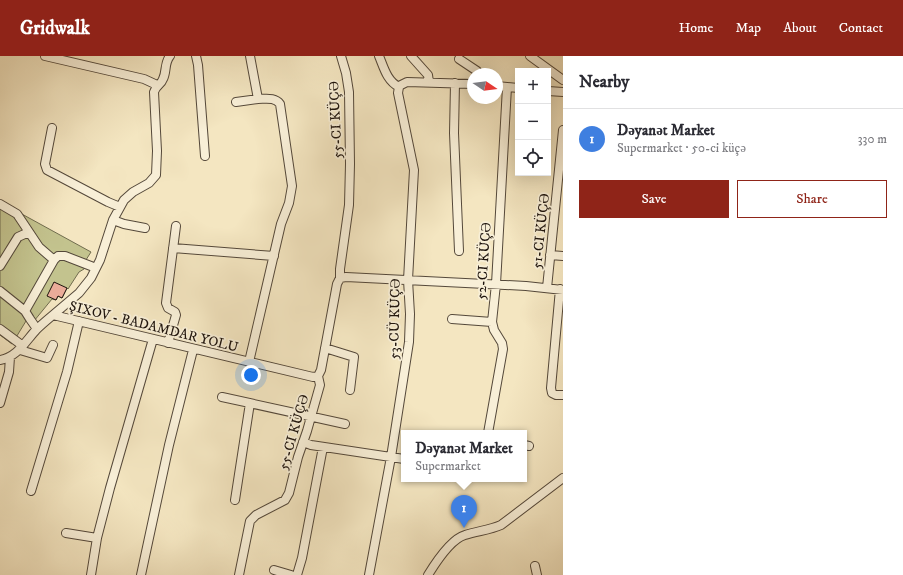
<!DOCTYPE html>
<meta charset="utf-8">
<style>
body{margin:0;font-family:"IM FELL DW Pica",serif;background:#f2f2f3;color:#2b2b33}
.controls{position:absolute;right:12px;top:12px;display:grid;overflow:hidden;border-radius:0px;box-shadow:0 4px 16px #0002}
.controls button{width:36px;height:36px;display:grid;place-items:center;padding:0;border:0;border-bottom:1px solid #e1e1e2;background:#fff;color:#2b2b33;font:20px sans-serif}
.compass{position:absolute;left:467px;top:12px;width:36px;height:36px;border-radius:50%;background:#fff;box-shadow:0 4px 16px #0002;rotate:103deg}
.you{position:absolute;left:251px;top:319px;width:14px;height:14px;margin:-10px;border:3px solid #fff;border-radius:50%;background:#1a73e8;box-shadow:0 0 0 6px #1a73e833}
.badge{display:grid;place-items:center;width:26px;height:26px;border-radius:50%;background:#8f2418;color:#fff;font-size:13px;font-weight:700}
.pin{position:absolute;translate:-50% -33px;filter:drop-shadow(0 1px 2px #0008)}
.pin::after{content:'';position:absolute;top:21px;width:14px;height:12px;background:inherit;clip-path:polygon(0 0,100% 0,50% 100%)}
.popup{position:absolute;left:401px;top:374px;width:126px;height:52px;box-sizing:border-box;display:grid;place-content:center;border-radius:0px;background:#fff;filter:drop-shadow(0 1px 3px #0005);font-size:13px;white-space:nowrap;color:#7c7c81}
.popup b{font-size:15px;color:#2b2b33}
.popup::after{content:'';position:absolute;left:50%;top:100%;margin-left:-8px;border:8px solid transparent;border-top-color:#fff}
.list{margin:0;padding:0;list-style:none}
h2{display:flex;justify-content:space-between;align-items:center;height:52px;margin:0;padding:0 16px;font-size:17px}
h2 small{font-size:13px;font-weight:400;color:#7c7c81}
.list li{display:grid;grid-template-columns:26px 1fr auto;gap:12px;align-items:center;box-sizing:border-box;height:60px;padding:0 16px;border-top:1px solid #e1e1e2}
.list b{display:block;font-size:15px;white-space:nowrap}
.list p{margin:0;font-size:13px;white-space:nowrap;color:#7c7c81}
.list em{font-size:13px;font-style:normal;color:#7c7c81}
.actions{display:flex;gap:8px;padding:12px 16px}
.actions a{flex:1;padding:9px 0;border:1px solid #8f2418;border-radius:0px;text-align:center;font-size:14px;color:#8f2418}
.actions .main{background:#8f2418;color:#fff}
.icon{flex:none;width:22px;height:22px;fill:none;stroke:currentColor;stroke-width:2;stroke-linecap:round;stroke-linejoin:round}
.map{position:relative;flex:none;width:563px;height:519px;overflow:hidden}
header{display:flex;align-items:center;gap:24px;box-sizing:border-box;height:56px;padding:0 20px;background:#8f2418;color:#fff}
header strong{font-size:19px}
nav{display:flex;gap:22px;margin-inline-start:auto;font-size:14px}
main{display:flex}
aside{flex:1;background:#fff}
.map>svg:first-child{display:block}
</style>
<header>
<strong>Gridwalk</strong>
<nav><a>Home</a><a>Map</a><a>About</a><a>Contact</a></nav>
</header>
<main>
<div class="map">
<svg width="563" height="519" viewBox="0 0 563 519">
<rect width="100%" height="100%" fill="#f4e6c1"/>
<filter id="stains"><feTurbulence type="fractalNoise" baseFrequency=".005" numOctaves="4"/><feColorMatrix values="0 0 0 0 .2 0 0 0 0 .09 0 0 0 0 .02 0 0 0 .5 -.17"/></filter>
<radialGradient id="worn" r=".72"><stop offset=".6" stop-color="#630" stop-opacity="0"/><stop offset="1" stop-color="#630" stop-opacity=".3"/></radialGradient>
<path fill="#c3c38e" stroke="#706c4e" d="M0,146L91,196L84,207L86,210L84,213L79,216L68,233L67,232L62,242L58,240L56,244L52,243L34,265L32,263L26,265L12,288L0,279Z"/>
<path fill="#ebac99" stroke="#1e140d" d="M54,226L67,232L62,242L58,240L56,244L47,240Z"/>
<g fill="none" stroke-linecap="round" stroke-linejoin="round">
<defs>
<path id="minor" d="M45,0L144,23L157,29
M196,0L198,9L205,100
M379,0C384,12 387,25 399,31
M411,0L428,19L429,26
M530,0L563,24
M459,3L477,15L478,18
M455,27L454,77L459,195
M497,30L518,32
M399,31L401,29L407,26L473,28
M548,35L563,36
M236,46L258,43
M52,72L45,108L47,114L108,146L120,151
M0,148L17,158L39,191L54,204
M113,164L124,168L145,172
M173,192L274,200
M550,199L563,200
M0,210L18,181L29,176
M340,222V213L349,149L350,108L349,36L346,17L341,0
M547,232L563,74
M560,233L551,332L552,337L556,339H563
M0,235L25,255
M53,259L79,237L91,222L100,204L113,164L124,144L133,136L149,127L156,119L157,95L154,36C156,29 161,29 163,23C167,15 164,7 170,0
M452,263L492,266
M0,273L23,290
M37,273L30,263L25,255L54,204L58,200H65L96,212
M168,287L176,259L175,256L168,252L166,247L176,170
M325,292L354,301L350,334
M20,294L47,302L53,289
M0,304C17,301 25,286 36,274C41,269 47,264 53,259L313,321L318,320
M249,306L281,168L289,147L292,130L280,48C275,41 266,43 258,43L250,0
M222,341L345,368
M0,347L9,316L10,301
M488,377L503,293L502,287L494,274L492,266L496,228L507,31
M303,386L311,389L404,403
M524,389L529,390
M31,435L67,316L79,265
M235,444L250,347
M66,477L97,482
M535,510L537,519
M274,514L291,519
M91,519L97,482L110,432L153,283
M141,519L169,389L193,294
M239,519L250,465L256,459L285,444L289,437L298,401L307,375L320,329L318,320L321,314L337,228L340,222L346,221L526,230L563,234
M297,519L302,502L323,391
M369,519L391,401L409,286L410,258L408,224L414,114L398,37L399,31
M428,519C436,506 451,483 465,479C477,475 490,474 501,469L563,422"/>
</defs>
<use href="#minor" stroke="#54483a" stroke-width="10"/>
<use href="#minor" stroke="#f8efd7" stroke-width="8"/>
</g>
<g text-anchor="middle" stroke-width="3.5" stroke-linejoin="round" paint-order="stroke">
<g font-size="14" fill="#1e140d" stroke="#f8efd7">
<text transform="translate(335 64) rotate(-93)" y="5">55-CI KÜÇƏ</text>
<text transform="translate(540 175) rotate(-84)" y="5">51-CI KÜÇƏ</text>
<text transform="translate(483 205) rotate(-86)" y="5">52-CI KÜÇƏ</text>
<text transform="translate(394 263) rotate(-89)" y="5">53-CÜ KÜÇƏ</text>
<text transform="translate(154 270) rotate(14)" y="5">ŞIXOV - BADAMDAR YOLU</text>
<text transform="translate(293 376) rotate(-74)" y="5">55-CI KÜÇƏ</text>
</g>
</g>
<rect width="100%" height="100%" filter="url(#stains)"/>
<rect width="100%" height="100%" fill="url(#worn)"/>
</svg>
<div class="controls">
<button>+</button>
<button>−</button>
<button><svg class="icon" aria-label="locate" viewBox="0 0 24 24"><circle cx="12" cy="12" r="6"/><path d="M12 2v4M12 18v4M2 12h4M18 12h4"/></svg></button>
</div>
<svg class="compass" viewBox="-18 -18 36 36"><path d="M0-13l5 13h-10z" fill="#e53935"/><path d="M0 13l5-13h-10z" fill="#7c7c81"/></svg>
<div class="you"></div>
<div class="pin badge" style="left:464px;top:472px;background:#3f7fe0">1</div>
<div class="popup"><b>Dəyanət Market</b>Supermarket</div>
</div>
<aside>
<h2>Nearby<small></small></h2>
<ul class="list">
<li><span class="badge" style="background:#3f7fe0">1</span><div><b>Dəyanət Market</b><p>Supermarket · 50-ci küçə</p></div><em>330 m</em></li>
</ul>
<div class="actions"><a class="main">Save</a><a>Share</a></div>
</aside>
</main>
